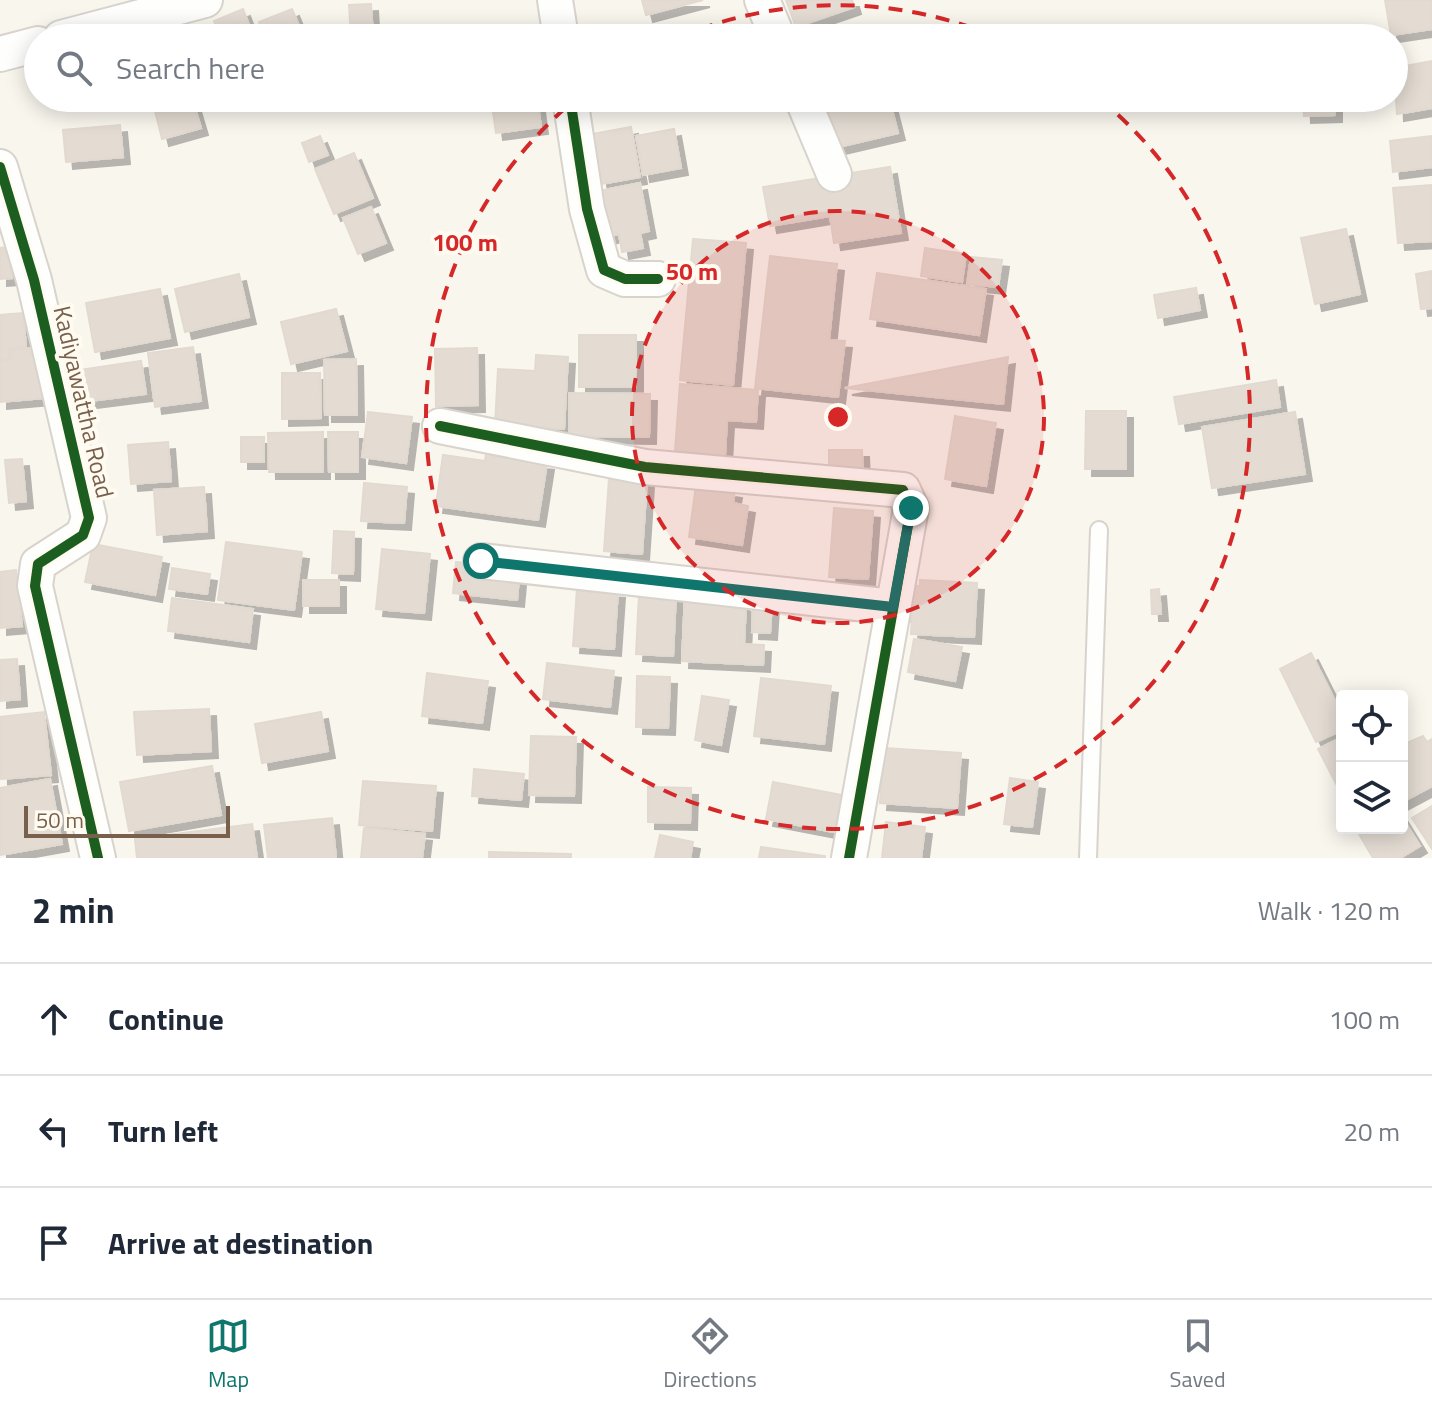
<!DOCTYPE html>
<meta charset="utf-8">
<style>
body{margin:0;font-family:"Titillium Web",sans-serif;background:#f6f6f7;color:#1f2937}
.controls{position:absolute;right:24px;bottom:24px;display:grid;overflow:hidden;border-radius:8px;box-shadow:0 4px 20px #0003}
.controls button{width:72px;height:72px;display:grid;place-items:center;padding:0;border:0;border-bottom:2px solid #e0e1e3;background:#fff;color:#1f2937;font:40px sans-serif}
.scale{position:absolute;left:24px;bottom:20px;width:206px;box-sizing:border-box;padding-left:8px;border:4px solid #79604c;border-top:0;font-size:22px;line-height:28px;white-space:nowrap;color:#79604c;-webkit-text-stroke:6px #fffbf1;paint-order:stroke}
.stop{position:absolute;width:24px;height:24px;margin:-18px;border:6px solid #0f766e;border-radius:50%;background:#fff}
.stop.end{background:#0f766e;border-color:#fff;box-shadow:0 2px 8px #0008}
.list{margin:0;padding:0;list-style:none}
h2{display:flex;justify-content:space-between;align-items:center;height:104px;margin:0;padding:0 32px;font-size:34px}
h2 small{font-size:26px;font-weight:400;color:#747a83}
.list li{display:grid;grid-template-columns:52px 1fr auto;gap:24px;align-items:center;box-sizing:border-box;height:112px;padding:0 32px;border-top:2px solid #e0e1e3}
.list b{display:block;font-size:30px;white-space:nowrap}
.list em{font-size:26px;font-style:normal;color:#747a83}
.icon{flex:none;width:44px;height:44px;fill:none;stroke:currentColor;stroke-width:2;stroke-linecap:round;stroke-linejoin:round}
.map{position:relative;flex:none;width:1432px;height:858px;overflow:hidden}
.search{position:absolute;background:#fff;box-shadow:0 4px 20px #0003;left:24px;right:24px;top:24px;height:88px;display:flex;align-items:center;gap:20px;box-sizing:border-box;padding:0 28px;border-radius:44px;color:#747a83;font-size:30px}
.sheet{height:440px;background:#fff}
nav{display:flex;justify-content:space-around;align-items:center;box-sizing:border-box;height:112px;border-top:2px solid #e0e1e3;background:#fff;font-size:22px;color:#747a83}
nav a{display:grid;justify-items:center;gap:4px}
nav .on{color:#0f766e}
.map>svg:first-child{display:block}
</style>
<div class="map">
<svg width="1432" height="858" viewBox="0 0 1432 858">
<defs>
<filter id="shadow"><feDropShadow dx="7" dy="7" stdDeviation="0" flood-color="#0004"/></filter>
</defs>
<rect width="100%" height="100%" fill="#f9f6ee"/>
<path fill="#e4dcd3" stroke="#e2dad0" stroke-width="2" filter="url(#shadow)" d="M642,0H703L646,15Z
M786,0H852L854,7L796,27Z
M1385,0H1432V29L1391,35Z
M371,4L373,36L351,38L349,5Z
M243,9L254,38H220L214,21Z
M292,9L304,38H265L259,22Z
M1432,61V108L1397,114L1394,68Z
M192,98L201,128L162,139L154,107Z
M491,98H537L541,127L496,133Z
M861,98H889L898,133L834,148L824,107Z
M1303,98H1335V115L1304,116Z
M120,125L123,157L66,162L63,130Z
M631,127L640,177L601,184L592,134Z
M674,129L681,168L643,175L636,136Z
M320,136L328,155L309,162L302,143Z
M1432,136V167L1393,172L1390,141Z
M354,153L373,198L334,214L315,169Z
M890,167L901,233L834,243L830,216L770,226L763,187Z
M640,183L649,231L640,233L643,248L622,252L619,234L602,238L594,192Z
M1432,185V241L1398,243L1393,188Z
M371,207L386,243L358,254L343,218Z
M1346,229L1360,294L1315,304L1301,238Z
M693,239L746,243L733,385L680,380Z
M9,247L12,278L0,279V248Z
M925,248L966,254L962,282L921,276Z
M770,256L837,264L829,340L845,341L838,397L755,388Z
M971,257L1002,260L998,287L967,284Z
M1432,271V308L1421,309L1416,274Z
M877,273L986,289L979,335L870,319Z
M239,274L249,317L185,332L175,289Z
M1196,288L1200,310L1158,318L1154,295Z
M160,289L170,338L95,352L86,303Z
M336,309L347,351L291,364L281,322Z
M23,313L26,347L9,348V358L0,359V315Z
M579,335H636V387H579Z
M40,347L44,398L0,402V361L11,360L10,350Z
M193,347L201,401L155,407L148,353Z
M477,348L478,405L436,406L435,349Z
M536,355L568,357L564,429L495,425L498,369L535,371Z
M1008,357L1003,404L845,388Z
M356,359L357,415H325L324,360Z
M141,361L146,394L83,402L79,370Z
M282,373H320L321,418L282,419Z
M1276,380L1280,407L1179,424L1174,397Z
M680,384L758,390L756,422L727,420L725,455L675,451Z
M569,393L650,394L649,437L569,436Z
M1086,411H1126V469H1085Z
M368,412L412,417L406,463L362,457Z
M1295,412L1305,474L1212,488L1202,427Z
M955,416L996,423L986,486L945,479Z
M323,432V472H269L268,433Z
M328,432H358V472H329Z
M241,437H264V462H241Z
M168,442L171,481L131,484L128,445Z
M487,445L520,449L519,460L547,463L538,520L436,506L443,455L485,461Z
M829,450H862L863,474L829,475Z
M22,459L26,501L9,503L5,460Z
M609,478L647,480L642,554L604,551Z
M364,483L407,487L404,523L361,521Z
M696,485L735,491L733,503L748,506L742,545L689,537Z
M204,487L207,531L157,535L154,490Z
M834,508L873,511L868,579L829,577Z
M334,531L354,532L353,574L332,573Z
M226,542L302,552L294,610L218,600Z
M93,544L162,557L155,595L85,582Z
M382,549L430,554L424,613L376,609Z
M456,562L520,568L517,600L453,593Z
M172,568L210,574L207,594L169,589Z
M16,570L22,626L0,628V572Z
M303,580H339V606H303Z
M920,580L977,583L974,637L911,634L912,615H899L901,585L920,586Z
M577,588L618,591L614,649L573,646Z
M1159,589L1161,614H1152L1151,590Z
M639,593L676,594L673,656L636,654Z
M685,593L746,605L744,644L764,645L763,665L682,661Z
M172,598L253,609L249,642L168,631Z
M753,602L772,603L770,633L752,632Z
M914,639L962,647L955,681L908,672Z
M1311,653L1342,715V730L1316,742L1280,669Z
M17,659L20,699L0,701V660Z
M547,663L614,671L610,707L543,699Z
M427,673L488,681L482,723L422,716Z
M637,676L670,677L668,728L636,727Z
M761,678L831,686L824,744L754,736Z
M702,696L729,700L721,745L695,740Z
M209,709L211,751L137,755L134,712Z
M44,712L51,775L1,779L0,717Z
M321,712L328,751L262,763L255,724Z
M531,736L576,737L574,796L529,795Z
M1423,736L1427,742L1432,739V786L1402,802V745Z
M1342,737V795L1318,749Z
M884,748L961,753L957,808L880,803Z
M212,766L221,815L129,831L120,782Z
M474,769L524,774L521,800L472,796Z
M1010,778L1038,782L1032,827L1004,824Z
M50,779L62,844L0,855V788Z
M363,781L436,786L432,831L359,825Z
M773,782L842,795L834,832L766,819Z
M648,787L691,788L690,823L648,822Z
M1432,806V849L1412,818Z
M1402,817L1420,846L1400,858H1373L1356,829L1402,828Z
M332,818L336,858H268L264,825Z
M886,822L925,827L921,858H882Z
M252,824L257,858H137L135,839Z
M364,828L425,834L422,858H361Z
M660,835L693,842L690,858H655Z
M761,847L825,856V858H759Z
M489,852L571,854V858H489Z"/>
<g fill="none" stroke-linecap="round" stroke-linejoin="round">
<defs>
<path id="lane" d="M1088,858L1099,530"/>
<path id="street" d="M555,0L561,38
M762,0L778,38
M61,38L205,0
M0,54L38,44
M570,98L587,209L604,270L625,279H658
M802,98L834,174
M0,167L34,280L89,518L83,535L38,564L35,586L98,858
M440,426L645,467L903,490L911,508L849,858
M481,561L893,607"/>
</defs>
<use href="#lane" stroke="#d8d3cc" stroke-width="20"/>
<use href="#street" stroke="#d8d3cc" stroke-width="38"/>
<use href="#lane" stroke="#fefefc" stroke-width="16"/>
<use href="#street" stroke="#fefefc" stroke-width="34"/>
<defs>
<path id="cycleway" d="M570,98L587,209L604,270L625,279H658
M0,167L34,280L89,518L83,535L38,564L35,586L98,858
M440,426L645,467L903,490L911,508L849,858"/>
</defs>
<use href="#cycleway" stroke="#fffbf1" stroke-width="15"/>
<use href="#cycleway" stroke="#1b5e20" stroke-width="10"/>
</g>
<g fill="none" stroke-linecap="round" stroke-linejoin="round">
<path stroke="#0f766e" stroke-width="10" d="M481,561L893,607L911,508"/>
</g>
<circle cx="838" cy="417" r="206" fill="#d62828" fill-opacity=".12"/>
<g fill="none" stroke="#d62828" stroke-width="4" stroke-dasharray="14 10">
<circle cx="838" cy="417" r="206"/>
<path d="M677 38A412 412 0 0 1 999 38M1100 99A412 412 0 1 1 576 99"/>
</g>
<g text-anchor="middle" stroke-width="8" stroke-linejoin="round" paint-order="stroke">
<g font-size="24" fill="#79604c" stroke="#fffbf1">
<text transform="translate(83 402) rotate(77)" y="8">Kadiyawattha Road</text>
</g>
</g>
<circle cx="838" cy="417" r="12" fill="#d62828" stroke="#fffbf1" stroke-width="4"/>
<g font-size="24" text-anchor="middle" font-weight="bold" fill="#d62828" stroke="#fffbf1" stroke-width="8" stroke-linejoin="round" paint-order="stroke">
<text x="465" y="251">100 m</text>
<text x="692" y="280">50 m</text>
</g>
</svg>
<div class="controls">
<button><svg class="icon" aria-label="locate" viewBox="0 0 24 24"><circle cx="12" cy="12" r="6"/><path d="M12 2v4M12 18v4M2 12h4M18 12h4"/></svg></button>
<button><svg class="icon" aria-label="layers" viewBox="0 0 24 24"><path d="M12 4l9 5-9 5-9-5zM3 14l9 5 9-5"/></svg></button>
</div>
<div class="scale">50 m</div>
<div class="stop" style="left:481px;top:561px"></div>
<div class="stop end" style="left:911px;top:508px"></div>
<div class="search"><svg class="icon" aria-label="search" viewBox="0 0 24 24"><circle cx="10" cy="10" r="6"/><path d="M15 15l6 6"/></svg>Search here</div>
</div>
<section class="sheet">
<h2>2 min<small>Walk · 120 m</small></h2>
<ul class="list">
<li><svg class="icon" aria-label="ahead" viewBox="0 0 24 24"><path d="M12 20V5M6 11l6-6 6 6"/></svg><div><b>Continue</b></div><em>100 m</em></li>
<li><svg class="icon" aria-label="left" viewBox="0 0 24 24"><path d="M17 20v-9H6M10 6l-5 5 5 5"/></svg><div><b>Turn left</b></div><em>20 m</em></li>
<li><svg class="icon" aria-label="arrive" viewBox="0 0 24 24"><path d="M6 21V4h12l-3 4 3 4H6"/></svg><div><b>Arrive at destination</b></div></li>
</ul>
</section>
<nav>
<a class="on"><svg class="icon" aria-label="map" viewBox="0 0 24 24"><path d="M3 6l6-2 6 2 6-2v14l-6 2-6-2-6 2zM9 4v14M15 6v14"/></svg>Map</a>
<a><svg class="icon" aria-label="directions" viewBox="0 0 24 24"><path d="M12 3l9 9-9 9-9-9zM9 14v-3h6M13 9l2 2-2 2"/></svg>Directions</a>
<a><svg class="icon" aria-label="saved" viewBox="0 0 24 24"><path d="M7 4h10v16l-5-4-5 4z"/></svg>Saved</a>
</nav>
